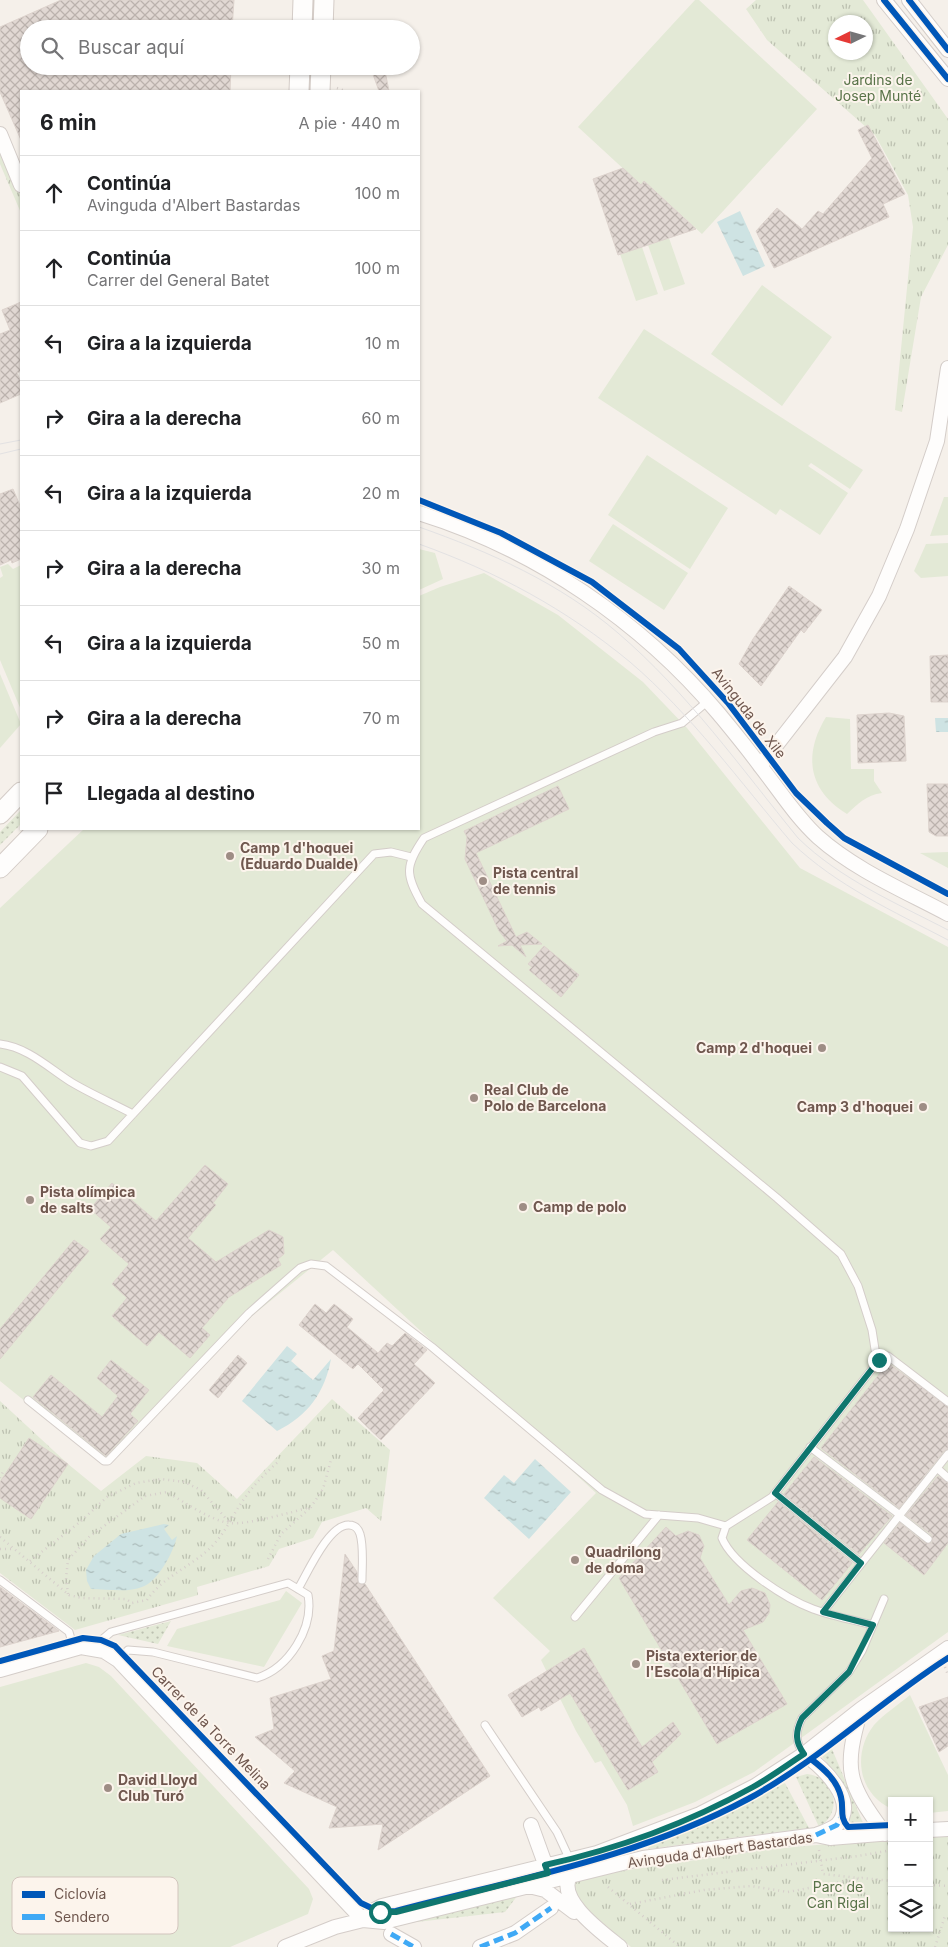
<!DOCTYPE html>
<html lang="es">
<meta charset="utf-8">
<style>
body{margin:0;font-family:Inter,sans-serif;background:#f6f6f6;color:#202124}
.controls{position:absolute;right:15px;bottom:15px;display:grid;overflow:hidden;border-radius:0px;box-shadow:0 1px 4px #0004}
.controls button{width:45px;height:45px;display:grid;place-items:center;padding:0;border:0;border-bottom:1px solid #e0e0e0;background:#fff;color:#202124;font:25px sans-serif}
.compass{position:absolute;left:828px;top:15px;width:45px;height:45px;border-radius:50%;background:#fff;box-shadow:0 1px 4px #0004;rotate:265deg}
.stop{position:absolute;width:15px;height:15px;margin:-11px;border:4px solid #0f766e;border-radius:50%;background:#fff}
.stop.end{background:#0f766e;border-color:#fff;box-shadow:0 1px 5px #0008}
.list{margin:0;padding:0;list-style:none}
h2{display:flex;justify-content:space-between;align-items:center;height:65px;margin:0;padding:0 20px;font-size:21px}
h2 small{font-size:16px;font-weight:400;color:#757577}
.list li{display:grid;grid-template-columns:32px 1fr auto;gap:15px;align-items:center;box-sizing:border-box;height:75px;padding:0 20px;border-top:1px solid #e0e0e0}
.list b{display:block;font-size:19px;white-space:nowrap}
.list p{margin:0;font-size:16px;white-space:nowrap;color:#757577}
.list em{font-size:16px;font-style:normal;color:#757577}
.icon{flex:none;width:28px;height:28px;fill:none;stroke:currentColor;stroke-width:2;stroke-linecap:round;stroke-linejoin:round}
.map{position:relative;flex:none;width:948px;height:1947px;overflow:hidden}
.search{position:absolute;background:#fff;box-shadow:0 1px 4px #0004;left:20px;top:20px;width:400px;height:55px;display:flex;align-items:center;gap:12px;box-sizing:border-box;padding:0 18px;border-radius:28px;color:#757577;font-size:19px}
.panel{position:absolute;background:#fff;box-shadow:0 1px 4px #0004;left:20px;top:90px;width:400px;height:740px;border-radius:0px}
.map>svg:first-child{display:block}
</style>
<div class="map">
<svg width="948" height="1947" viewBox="0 0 948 1947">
<defs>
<pattern id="grass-dots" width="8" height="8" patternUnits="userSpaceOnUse" patternTransform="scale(1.25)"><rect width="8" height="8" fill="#e3e9d6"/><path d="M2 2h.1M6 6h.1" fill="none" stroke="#bcc0b0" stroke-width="1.8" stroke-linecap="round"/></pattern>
<pattern id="park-tufts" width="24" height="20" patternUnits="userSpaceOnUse" patternTransform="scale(1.25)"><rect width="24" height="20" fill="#e3e9d6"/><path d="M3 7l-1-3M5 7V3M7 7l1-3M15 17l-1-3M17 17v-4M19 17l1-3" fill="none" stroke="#bcc0b0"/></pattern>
<pattern id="water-ripples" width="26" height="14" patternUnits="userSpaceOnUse" patternTransform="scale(1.25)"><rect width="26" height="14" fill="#cee3e3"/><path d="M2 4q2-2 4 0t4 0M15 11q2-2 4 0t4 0" fill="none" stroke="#abbbba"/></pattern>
<pattern id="building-cross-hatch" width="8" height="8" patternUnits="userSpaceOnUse" patternTransform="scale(1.25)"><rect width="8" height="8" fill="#e1d8d3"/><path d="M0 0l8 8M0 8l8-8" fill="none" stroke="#bbb2ad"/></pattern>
</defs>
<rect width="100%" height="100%" fill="#f5f0ea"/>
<path fill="url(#grass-dots)" d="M21,810V824L0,845V832Z
M171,1621L158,1644L118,1635Z
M832,1749L863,1823L849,1824C849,1799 839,1775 822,1757Z
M807,1774C835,1777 844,1812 819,1827L796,1777Z
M785,1783L809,1828L648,1849L650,1846L716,1820Z
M521,1891L505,1912L399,1924Z"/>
<path fill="url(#park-tufts)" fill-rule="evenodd" d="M756,0H863L948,119V245L921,297L902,412L895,410L913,227L908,195L875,135L767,40L746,9ZM836,22H866V52H836Z
M0,143L21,190V213L0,164Z
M332,1399L390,1450L381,1521L366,1508L322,1522L313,1538L279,1549L269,1566L197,1587L198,1595L75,1630L0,1573V1401L68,1464L101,1491L146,1456L197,1463L237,1499Z
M948,1834V1947H631L575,1899L574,1882L581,1877L763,1850L892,1838V1928H929V1835Z"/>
<path fill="#e3e9d6" d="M695,0H699L817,109L702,234L644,181L641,185L578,127Z
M669,238L685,284L664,291L648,245Z
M642,247L658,294L636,301L620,254Z
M762,285L832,337L782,406L711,354Z
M644,329L863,470L850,489L811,463L808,466L848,493L820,535L780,509L776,515L598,398Z
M647,455L728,508L690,569L608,515Z
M944,497H948V535L930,536Z
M613,524L688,573L664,610L589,561Z
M948,543V576L921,578L914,571L926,544Z
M419,549L435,553L443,579L419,590Z
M8,564L13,569L21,565V710L0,660V578L3,576L0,567Z
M484,573L558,615L643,682L687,728L800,868L948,947V1632L754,1772L695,1802L633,1826L627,1805L601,1761L595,1763L576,1731L541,1660L550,1651L493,1598L596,1493L333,1250L252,1316L104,1465L0,1381V908L84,829H419V596L440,587Z
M0,674L21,724L0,748Z
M826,717L850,719L851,769H874V781L882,793C866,795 858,804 847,814C808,790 803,755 826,717Z
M948,852V868L920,853Z
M286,1591L302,1603L264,1667L167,1646L177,1629L280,1600Z
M86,1663L99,1667L111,1676L309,1889L313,1899L308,1914L230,1947H0V1687Z
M910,1695L948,1775V1811L929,1813V1801H892V1809C858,1794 852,1753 874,1725C884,1714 898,1705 910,1695Z"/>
<path fill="url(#water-ripples)" d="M740,211L765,266L743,276L717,222Z
M935,718H948V732H936Z
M287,1346L297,1354L291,1361L313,1380L331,1359C325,1392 308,1416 277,1431L242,1401Z
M535,1459L571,1492L529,1539L484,1498L504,1475L514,1483Z
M164,1524L169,1525L164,1529L172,1540L177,1536C174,1551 158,1582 142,1587C128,1593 106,1589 91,1589L87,1581L86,1570L94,1556L121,1534Z"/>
<path fill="url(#building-cross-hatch)" stroke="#ddd3cd" d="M61,0H234L232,29H29V66H231L230,91H21V140L0,92V27Z
M370,66H384L389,91H379Z
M868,125L905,194L883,204L889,217L774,268L756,231L777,208L802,229L818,211L823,214L872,158L858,130Z
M623,168L641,185L644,181L696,229L618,255L593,179Z
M21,302V371L17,373L21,382V394L0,403V334L10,330L2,310Z
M13,489L21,508V559L12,563L11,560L0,565V494Z
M789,586L822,610L804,633L801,630L761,686L739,664L753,639Z
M948,655V702H931L930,656Z
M889,713L904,716L906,761L858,763L857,715Z
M927,784H948V836H936L929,832Z
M558,786L569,809L476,853L516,937L527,932L542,944L520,945L526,957L512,945L498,946L507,941L499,931L465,859L467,837L464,831Z
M544,946L579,975L561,997L529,970L532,967L528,964Z
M205,1165L228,1184L213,1203L216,1205L188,1238L216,1262L269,1230L283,1237L284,1254L278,1259L281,1265L229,1297L202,1328L210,1335L190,1358L159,1332L147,1346L112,1316L127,1298L112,1284L129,1264L100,1239L111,1227L90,1209L112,1183L156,1221Z
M74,1240L89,1251L0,1359V1329Z
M315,1304L326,1313L334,1304L353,1319L347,1327L378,1353L387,1343L392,1346L405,1333L427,1350L414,1364L435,1383L381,1440L358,1418L384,1390L358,1364L353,1369L299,1325Z
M238,1355L247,1363L218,1398L209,1390Z
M111,1360L149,1390L130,1414L138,1421L106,1456L33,1397L51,1375L102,1417L118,1396L97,1378Z
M888,1363L948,1407V1449L944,1451L899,1508L821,1448Z
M29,1438L68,1464L31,1519L0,1498V1482Z
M814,1457L892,1516L859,1554L784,1494Z
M938,1476L948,1483V1543L924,1575L884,1543L900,1523L925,1543H932V1535L906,1515Z
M778,1502L852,1563L822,1600L747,1540Z
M666,1527L676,1536L688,1531L699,1535L704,1546L700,1558L729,1605L741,1591L752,1588L765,1593L770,1605L769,1613L763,1622L743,1630L787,1704L717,1744L619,1578Z
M345,1554L357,1572L358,1583L365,1584L490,1776L378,1850L383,1824L329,1828L337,1807L284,1783L295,1771L255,1737L274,1729L270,1698L331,1679L322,1656L334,1651Z
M0,1587L59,1631L0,1647Z
M584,1648L642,1747L673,1722L681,1734L652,1762L658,1772L628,1790L570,1693L541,1711L539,1707L522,1717L508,1695Z
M948,1697V1746L939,1752L919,1707Z"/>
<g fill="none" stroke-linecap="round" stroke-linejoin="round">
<defs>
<path id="lane" d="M708,701L682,723L654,732L424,838C405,866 405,874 422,904L777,1198L841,1254L858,1286L872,1330L877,1362
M0,1044C27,1047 49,1068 71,1082C91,1094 112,1103 133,1114
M0,1067L22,1076L80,1143L91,1146L108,1141L374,854L391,852L411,857
M28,1400L104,1461H108L249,1313L300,1268L311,1264L326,1266L432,1347L602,1490L645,1514L698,1518L726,1526
M810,1447L900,1515
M937,1468L948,1478
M775,1493L861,1563
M899,1516L928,1539
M0,1580L69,1632L74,1649
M298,1589C308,1572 329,1524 349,1525C355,1525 358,1528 360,1534C364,1547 362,1566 362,1580
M823,1612L948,1454
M575,1617L659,1515
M873,1625C853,1620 832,1616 813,1609C786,1599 733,1565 722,1538L726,1526L772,1497L879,1360L888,1356L948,1402
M92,1648L111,1632L288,1583L308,1595C314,1628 289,1668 257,1678L153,1652L128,1650L118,1660
M485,1725L557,1832L570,1860
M804,1754C795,1742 795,1732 802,1718L849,1672L862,1651L884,1599"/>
<path id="street" d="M884,0L948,79
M909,0L948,50
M0,134L21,185
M419,513C535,549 641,621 719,714C733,731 748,749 761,767C780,791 796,817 818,837C855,870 905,891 948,914
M760,766L845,657L879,596L907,529L937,441L948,368
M0,1670L81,1647L104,1651L118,1660L363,1920
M861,1709C843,1771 847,1782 885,1834
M804,1754C821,1766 860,1801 837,1825C831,1830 823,1832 816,1835
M531,1825L548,1872
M929,1830L948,1829
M570,1876C556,1900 603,1933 620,1947
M529,1886L545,1890L574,1912
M363,1920L374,1910L382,1906L597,1853L700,1814L755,1786L804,1754L861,1709L948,1648
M391,1934L414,1947
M285,1947L335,1927L363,1920L384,1922L643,1858L816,1835L830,1838L892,1833
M480,1947L515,1933L551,1908"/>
<path id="secondary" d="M302,29L303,0
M323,29L324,0
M299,91L300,66
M320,91L321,66
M0,814L21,792
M0,868L38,829"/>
</defs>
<use href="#lane" stroke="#d4cdc9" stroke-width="9"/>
<use href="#street" stroke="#d4cdc9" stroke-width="16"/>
<use href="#secondary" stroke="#d4ccc7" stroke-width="21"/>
<path stroke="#d6cfcb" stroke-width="2.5" stroke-dasharray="1 4" stroke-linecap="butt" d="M337,88L345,91
M0,1478L3,1472
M0,1537L69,1595L82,1598L126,1599L132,1603L147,1600C164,1575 194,1566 214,1544C227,1530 233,1514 244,1499C254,1484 267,1472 280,1460
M0,1549H13
M268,1559L281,1534L310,1508
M30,1561L80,1522L107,1497L136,1483L161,1479L184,1482L201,1490L229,1522
M68,1594L66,1578L68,1560L89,1537L145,1496L167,1492C182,1501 214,1522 230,1523C248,1525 292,1512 311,1507L323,1489L331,1460
M945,1667L948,1675
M819,1850L823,1874L859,1878
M662,1880L858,1856L892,1850
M929,1885L948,1886
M608,1887L680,1947
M630,1904L704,1890L751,1886L788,1892L862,1878L892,1881
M935,1947L945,1916"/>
<use href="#lane" stroke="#fefdfc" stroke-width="7"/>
<use href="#street" stroke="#fefdfc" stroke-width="14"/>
<use href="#secondary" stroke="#fefdfc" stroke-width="19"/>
<path stroke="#e3e2e3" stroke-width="1" d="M0,444L21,440
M0,454L21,449
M419,527C490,552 560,583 618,633C687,692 741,768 798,838C840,879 896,903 948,930
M419,544C497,572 566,609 630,662C691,714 740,782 792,843C837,886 893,911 948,940"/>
<path stroke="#3fa9f5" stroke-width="5" stroke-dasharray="10 5" stroke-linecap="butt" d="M816,1835L837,1825L842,1815
M391,1934L414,1947
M480,1947L515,1933L551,1908"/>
<defs>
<path id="cycleway" d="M884,0L948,79
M909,0L948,50
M419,500L501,533L592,582L679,649L728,703L796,793L827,823L844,838L948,894
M0,1661L83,1638L101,1640L115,1646L361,1903L380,1912L396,1911C516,1879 638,1858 748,1799C820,1760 879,1702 948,1658
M811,1759C824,1769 837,1780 841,1797C844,1809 839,1817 848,1827L892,1825"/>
</defs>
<use href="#cycleway" stroke="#fcf4ec" stroke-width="9"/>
<use href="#cycleway" stroke="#0057b8" stroke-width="6"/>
</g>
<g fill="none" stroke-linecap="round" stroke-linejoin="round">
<path stroke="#0f766e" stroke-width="6" d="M380,1912H396L548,1873L545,1865C618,1849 688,1823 753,1787C771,1777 787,1765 804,1754C795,1742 795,1732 802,1718L849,1672L873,1625L823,1612L861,1563L775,1493L879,1360"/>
</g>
<g fill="#9e8d85" stroke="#fcf4ec" stroke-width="2">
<circle cx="230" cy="856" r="5"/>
<circle cx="483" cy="881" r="5"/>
<circle cx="822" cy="1048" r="5"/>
<circle cx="474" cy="1098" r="5"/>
<circle cx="923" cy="1107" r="5"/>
<circle cx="30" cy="1200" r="5"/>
<circle cx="523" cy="1207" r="5"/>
<circle cx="575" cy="1560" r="5"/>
<circle cx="636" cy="1664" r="5"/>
<circle cx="108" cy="1788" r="5"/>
</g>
<g text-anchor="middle" stroke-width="4" stroke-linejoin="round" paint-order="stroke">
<g font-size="14" fill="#587348" stroke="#fcf4ec">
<text x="878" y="85">Jardins de<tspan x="878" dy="16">Josep Munté</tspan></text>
<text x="838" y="1892">Parc de<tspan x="838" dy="16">Can Rigal</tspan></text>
</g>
<g font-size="14" fill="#6f574e" stroke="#fcf4ec">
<text transform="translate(749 713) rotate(52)" y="5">Avinguda de Xile</text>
<text transform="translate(211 1728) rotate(46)" y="5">Carrer de la Torre Melina</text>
<text transform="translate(720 1850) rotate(-8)" y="5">Avinguda d'Albert Bastardas</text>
</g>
<g font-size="14" font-weight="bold" fill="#6f574e" stroke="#fcf4ec" text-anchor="start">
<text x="240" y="853">Camp 1 d'hoquei<tspan x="240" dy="16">(Eduardo Dualde)</tspan></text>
<text x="493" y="878">Pista central<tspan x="493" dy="16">de tennis</tspan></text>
<text x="812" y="1053" text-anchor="end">Camp 2 d'hoquei</text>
<text x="484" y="1095">Real Club de<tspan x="484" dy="16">Polo de Barcelona</tspan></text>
<text x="913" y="1112" text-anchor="end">Camp 3 d'hoquei</text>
<text x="40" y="1197">Pista olímpica<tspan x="40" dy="16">de salts</tspan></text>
<text x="533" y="1212">Camp de polo</text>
<text x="585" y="1557">Quadrilong<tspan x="585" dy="16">de doma</tspan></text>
<text x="646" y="1661">Pista exterior de<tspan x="646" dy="16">l'Escola d'Hípica</tspan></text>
<text x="118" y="1785">David Lloyd<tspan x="118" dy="16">Club Turó</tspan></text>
</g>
</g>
<rect x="12" y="1877" width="166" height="57" rx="8" fill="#fcf4ec" stroke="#d2c5bd" stroke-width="1"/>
<rect x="22" y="1891" width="23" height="7" fill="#0057b8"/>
<rect x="22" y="1914" width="23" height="6" fill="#3fa9f5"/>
<g font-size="14" fill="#6f574e">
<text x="54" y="1899">Ciclovía</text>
<text x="54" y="1922">Sendero</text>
</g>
</svg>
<div class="controls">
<button>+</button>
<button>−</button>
<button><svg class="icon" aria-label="layers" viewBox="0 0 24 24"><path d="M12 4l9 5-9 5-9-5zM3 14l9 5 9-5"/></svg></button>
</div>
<svg class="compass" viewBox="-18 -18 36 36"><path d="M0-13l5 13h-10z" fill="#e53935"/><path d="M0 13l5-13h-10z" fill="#757577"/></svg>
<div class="stop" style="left:380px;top:1912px"></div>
<div class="stop end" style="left:879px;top:1360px"></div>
<div class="search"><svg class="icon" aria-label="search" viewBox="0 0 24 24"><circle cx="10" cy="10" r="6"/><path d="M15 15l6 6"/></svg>Buscar aquí</div>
<section class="panel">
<h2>6 min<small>A pie · 440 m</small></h2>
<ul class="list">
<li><svg class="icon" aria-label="ahead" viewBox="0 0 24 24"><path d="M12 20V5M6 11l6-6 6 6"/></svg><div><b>Continúa</b><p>Avinguda d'Albert Bastardas</p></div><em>100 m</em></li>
<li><svg class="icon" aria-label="ahead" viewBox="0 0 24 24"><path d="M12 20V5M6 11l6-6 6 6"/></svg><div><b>Continúa</b><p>Carrer del General Batet</p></div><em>100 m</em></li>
<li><svg class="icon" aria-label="left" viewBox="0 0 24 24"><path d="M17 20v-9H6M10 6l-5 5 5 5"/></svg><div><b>Gira a la izquierda</b></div><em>10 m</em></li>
<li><svg class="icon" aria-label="right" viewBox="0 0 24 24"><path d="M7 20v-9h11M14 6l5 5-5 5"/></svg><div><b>Gira a la derecha</b></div><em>60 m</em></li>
<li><svg class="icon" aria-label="left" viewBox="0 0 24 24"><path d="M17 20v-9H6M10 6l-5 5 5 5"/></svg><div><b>Gira a la izquierda</b></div><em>20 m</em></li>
<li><svg class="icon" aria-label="right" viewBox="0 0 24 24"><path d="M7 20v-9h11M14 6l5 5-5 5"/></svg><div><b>Gira a la derecha</b></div><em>30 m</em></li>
<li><svg class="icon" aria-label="left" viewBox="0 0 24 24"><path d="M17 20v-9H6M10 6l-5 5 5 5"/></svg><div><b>Gira a la izquierda</b></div><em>50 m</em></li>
<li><svg class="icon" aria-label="right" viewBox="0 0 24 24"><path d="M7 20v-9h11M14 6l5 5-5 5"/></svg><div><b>Gira a la derecha</b></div><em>70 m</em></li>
<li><svg class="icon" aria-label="arrive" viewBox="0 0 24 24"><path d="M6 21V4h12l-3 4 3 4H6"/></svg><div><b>Llegada al destino</b></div></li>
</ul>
</section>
</div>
